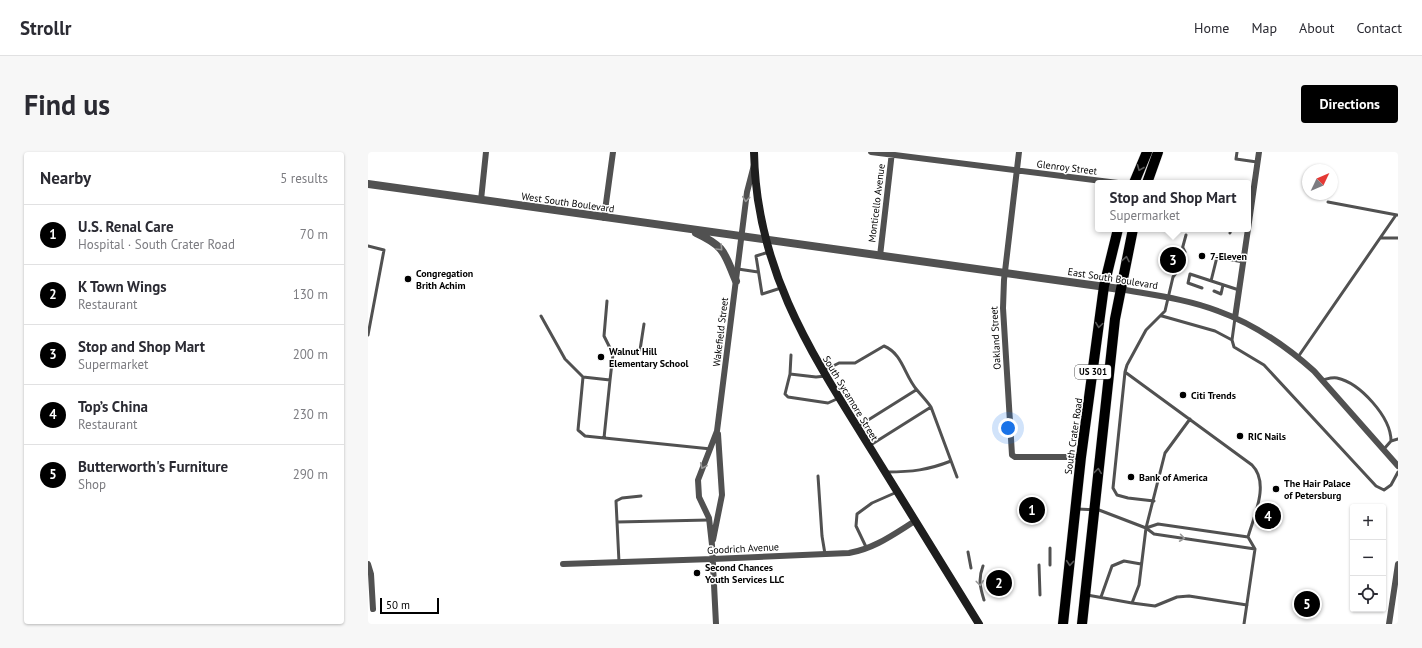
<!DOCTYPE html>
<meta charset="utf-8">
<style>
body{margin:0;font-family:"PT Sans",sans-serif;background:#f7f7f7;color:#2b2b33}
.controls{position:absolute;right:12px;bottom:12px;display:grid;overflow:hidden;border-radius:4px;box-shadow:0 1px 3px #0004}
.controls button{width:36px;height:36px;display:grid;place-items:center;padding:0;border:0;border-bottom:1px solid #e1e1e2;background:#fff;color:#2b2b33;font:20px sans-serif}
.compass{position:absolute;left:934px;top:12px;width:36px;height:36px;border-radius:50%;background:#fff;box-shadow:0 1px 3px #0004;rotate:46deg}
.scale{position:absolute;left:12px;bottom:10px;width:59px;box-sizing:border-box;padding-left:4px;border:2px solid #000;border-top:0;font-size:11px;line-height:14px;white-space:nowrap;color:#000;-webkit-text-stroke:3px #fff;paint-order:stroke}
.you{position:absolute;left:640px;top:276px;width:14px;height:14px;margin:-10px;border:3px solid #fff;border-radius:50%;background:#1a73e8;box-shadow:0 0 0 6px #1a73e833}
.badge{display:grid;place-items:center;width:26px;height:26px;border-radius:50%;background:#000;color:#fff;font-size:13px;font-weight:700}
.pin{position:absolute;translate:-50% -50%;border:2px solid #fff;box-shadow:0 1px 4px #0006}
.popup{position:absolute;left:727px;top:28px;width:156px;height:52px;box-sizing:border-box;display:grid;place-content:center;border-radius:4px;background:#fff;filter:drop-shadow(0 1px 3px #0005);font-size:13px;white-space:nowrap;color:#7c7c81}
.popup b{font-size:15px;color:#2b2b33}
.popup::after{content:'';position:absolute;left:50%;top:100%;margin-left:-8px;border:8px solid transparent;border-top-color:#fff}
.list{margin:0;padding:0;list-style:none}
h2{display:flex;justify-content:space-between;align-items:center;height:52px;margin:0;padding:0 16px;font-size:17px}
h2 small{font-size:13px;font-weight:400;color:#7c7c81}
.list li{display:grid;grid-template-columns:26px 1fr auto;gap:12px;align-items:center;box-sizing:border-box;height:60px;padding:0 16px;border-top:1px solid #e1e1e2}
.list b{display:block;font-size:15px;white-space:nowrap}
.list p{margin:0;font-size:13px;white-space:nowrap;color:#7c7c81}
.list em{font-size:13px;font-style:normal;color:#7c7c81}
.icon{flex:none;width:22px;height:22px;fill:none;stroke:currentColor;stroke-width:2;stroke-linecap:round;stroke-linejoin:round}
.map{position:relative;flex:none;width:1030px;height:472px;overflow:hidden;border-radius:4px}
header{display:flex;align-items:center;gap:24px;box-sizing:border-box;height:56px;padding:0 20px;background:#fff;border-bottom:1px solid #e1e1e2}
header strong{font-size:19px}
nav{display:flex;gap:22px;margin-inline-start:auto;font-size:14px}
.intro{display:flex;align-items:center;justify-content:space-between;box-sizing:border-box;height:96px;padding:0 24px}
h1{margin:0;font-size:28px}
.button{padding:10px 18px;border-radius:4px;background:#000;color:#fff;font-size:14px;font-weight:700}
main{display:flex;gap:24px;padding:0 24px}
aside{flex:1;background:#fff;border-radius:4px;box-shadow:0 1px 3px #0004}
.map>svg:first-child{display:block}
</style>
<header>
<strong>Strollr</strong>
<nav><a>Home</a><a>Map</a><a>About</a><a>Contact</a></nav>
</header>
<div class="intro"><h1>Find us</h1><a class="button">Directions</a></div>
<main>
<aside>
<h2>Nearby<small>5 results</small></h2>
<ul class="list">
<li><span class="badge">1</span><div><b>U.S. Renal Care</b><p>Hospital · South Crater Road</p></div><em>70 m</em></li>
<li><span class="badge">2</span><div><b>K Town Wings</b><p>Restaurant</p></div><em>130 m</em></li>
<li><span class="badge">3</span><div><b>Stop and Shop Mart</b><p>Supermarket</p></div><em>200 m</em></li>
<li><span class="badge">4</span><div><b>Top’s China</b><p>Restaurant</p></div><em>230 m</em></li>
<li><span class="badge">5</span><div><b>Butterworth's Furniture</b><p>Shop</p></div><em>290 m</em></li>
</ul>
</aside>
<div class="map">
<svg width="1030" height="472" viewBox="0 0 1030 472">
<rect width="100%" height="100%" fill="#fff"/>
<g fill="none" stroke-linecap="round" stroke-linejoin="round">
<defs>
<path id="primary" d="M766,31L779,0
M779,31L790,0
M695,472L713,305L736,134L750,77
M714,472L747,167L765,77"/>
</defs>
<use href="#primary" stroke="#dbdbdb" stroke-width="11"/>
<path stroke="#515151" stroke-width="3" d="M869,0L868,7L889,10
M960,50L1029,63
M842,77V78
M862,81L863,77
M1013,86H1030
M0,94L16,98L0,183
M815,96L817,100L813,114L805,125L797,159L778,178L759,213L757,220L884,313C902,331 886,364 880,385L887,397L876,472
M401,100L388,104L394,142L413,136
M812,105L818,83
M370,117L390,120
M843,129L849,105L875,110
M834,136L820,131L822,122L871,138
M846,139L853,142L855,133
M239,149L236,184L245,202
M173,164L197,207L215,225L210,278L217,284L343,297
M794,164L847,179L864,188
M867,166L864,188L866,195L896,213L1008,334L1016,338L1023,333L1030,320
M930,205L1028,63
M457,218L471,211H487L516,194C535,202 536,223 549,238C553,243 558,248 563,255
M757,220L745,336L749,343L760,346L786,349
M422,222L423,203
M458,224L448,225L422,222L417,242L420,245L460,251L471,246
M215,225L242,228L236,286
M242,228L245,202L272,198L276,172
M954,228C959,227 964,225 969,226C992,231 1023,265 1023,289L1016,297
M489,275L548,238
M1023,289L1030,287
M501,294L563,255L589,325
M519,320C544,320 560,318 583,309
M450,324L454,384L457,402
M709,357L731,358L778,376L786,382L887,397
M249,370L341,368
M778,376L790,372L880,385
M499,397L488,374L489,362L504,351L529,340
M600,400L603,416
M251,410L248,349L254,346L273,344
M671,413L672,443
M682,413V396
M615,414C610,427 612,435 616,448
M719,443L764,451L771,433L778,376L797,301L822,267
M733,445L744,414L756,409L773,412
M764,451L787,454L809,445L821,444L879,453"/>
<path stroke="#515151" stroke-width="6" d="M503,0L750,31
M651,0L636,128L635,156L644,303L647,305H713
M113,48L118,0
M236,66L245,0
M880,77L891,0
M512,104L524,0
M752,137C785,143 819,147 850,159C886,172 918,194 946,219L1030,314
M867,166L880,77
M345,388L354,343L350,282
M0,412L3,422L5,457
M195,412L345,407L481,401C506,397 526,382 547,369
M348,472L344,393L341,366L331,345L330,328L349,279L379,40L386,13
M1021,472L1030,412"/>
<path stroke="#515151" stroke-width="8" d="M0,32L752,137
M328,81C358,95 356,101 368,129"/>
<path stroke="#1e1e1e" stroke-width="8" d="M386,0C388,120 445,204 506,302C541,358 576,415 611,472"/>
<use href="#primary" stroke="#000" stroke-width="10"/>
</g>
<defs><path id="oneway-chevron" d="M-2-3.5L2.5 0L-2 3.5" fill="none" stroke-width="1.6" stroke-linecap="round" stroke-linejoin="round"/></defs>
<g stroke="#595959">
<use href="#oneway-chevron" transform="translate(772 16) rotate(112)"/>
<use href="#oneway-chevron" transform="translate(758 107) rotate(-79)"/>
<use href="#oneway-chevron" transform="translate(731 173) rotate(98)"/>
<use href="#oneway-chevron" transform="translate(730 319) rotate(-83)"/>
<use href="#oneway-chevron" transform="translate(702 411) rotate(95)"/>
</g>
<g stroke="#979797">
<use href="#oneway-chevron" transform="translate(378 47) rotate(96)"/>
<use href="#oneway-chevron" transform="translate(352 96) rotate(47)"/>
<use href="#oneway-chevron" transform="translate(335 314) rotate(115)"/>
<use href="#oneway-chevron" transform="translate(814 386) rotate(8)"/>
<use href="#oneway-chevron" transform="translate(612 431) rotate(83)"/>
</g>
<g fill="#000" stroke="#fff" stroke-width="1.5">
<circle cx="834" cy="104" r="4"/>
<circle cx="40" cy="127" r="4"/>
<circle cx="233" cy="205" r="4"/>
<circle cx="815" cy="243" r="4"/>
<circle cx="872" cy="284" r="4"/>
<circle cx="763" cy="325" r="4"/>
<circle cx="908" cy="337" r="4"/>
<circle cx="329" cy="421" r="4"/>
</g>
<g text-anchor="middle" stroke-width="3" stroke-linejoin="round" paint-order="stroke">
<rect fill="#fff" stroke="#4c4c4c" stroke-width="1" x="707" y="213" width="36" height="14" rx="3"/>
<g font-size="9" font-weight="bold" fill="#000">
<text x="725" y="223">US 301</text>
</g>
<g font-size="10" fill="#000" stroke="#fff">
<text transform="translate(699 15) rotate(7)" y="4">Glenroy Street</text>
<text transform="translate(200 50) rotate(8)" y="4">West South Boulevard</text>
<text transform="translate(508 51) rotate(-83)" y="4">Monticello Avenue</text>
<text transform="translate(745 126) rotate(9)" y="4">East South Boulevard</text>
<text transform="translate(352 180) rotate(-83)" y="4">Wakefield Street</text>
<text transform="translate(627 186) rotate(-93)" y="4">Oakland Street</text>
<text transform="translate(483 246) rotate(59)" y="4">South Sycamore Street</text>
<text transform="translate(705 284) rotate(-82)" y="4">South Crater Road</text>
<text transform="translate(375 396) rotate(-3)" y="4">Goodrich Avenue</text>
</g>
<g font-size="10" font-weight="bold" fill="#000" stroke="#fff" text-anchor="start">
<text x="842" y="108">7-Eleven</text>
<text x="48" y="125">Congregation<tspan x="48" dy="12">Brith Achim</tspan></text>
<text x="241" y="203">Walnut Hill<tspan x="241" dy="12">Elementary School</tspan></text>
<text x="823" y="247">Citi Trends</text>
<text x="880" y="288">RIC Nails</text>
<text x="771" y="329">Bank of America</text>
<text x="916" y="335">The Hair Palace<tspan x="916" dy="12">of Petersburg</tspan></text>
<text x="337" y="419">Second Chances<tspan x="337" dy="12">Youth Services LLC</tspan></text>
</g>
</g>
</svg>
<div class="controls">
<button>+</button>
<button>−</button>
<button><svg class="icon" aria-label="locate" viewBox="0 0 24 24"><circle cx="12" cy="12" r="6"/><path d="M12 2v4M12 18v4M2 12h4M18 12h4"/></svg></button>
</div>
<svg class="compass" viewBox="-18 -18 36 36"><path d="M0-13l5 13h-10z" fill="#e53935"/><path d="M0 13l5-13h-10z" fill="#7c7c81"/></svg>
<div class="scale">50 m</div>
<div class="you"></div>
<div class="pin badge" style="left:664px;top:358px">1</div>
<div class="pin badge" style="left:631px;top:431px">2</div>
<div class="pin badge" style="left:805px;top:108px">3</div>
<div class="popup"><b>Stop and Shop Mart</b>Supermarket</div>
<div class="pin badge" style="left:900px;top:364px">4</div>
<div class="pin badge" style="left:939px;top:452px">5</div>
</div>
</main>
